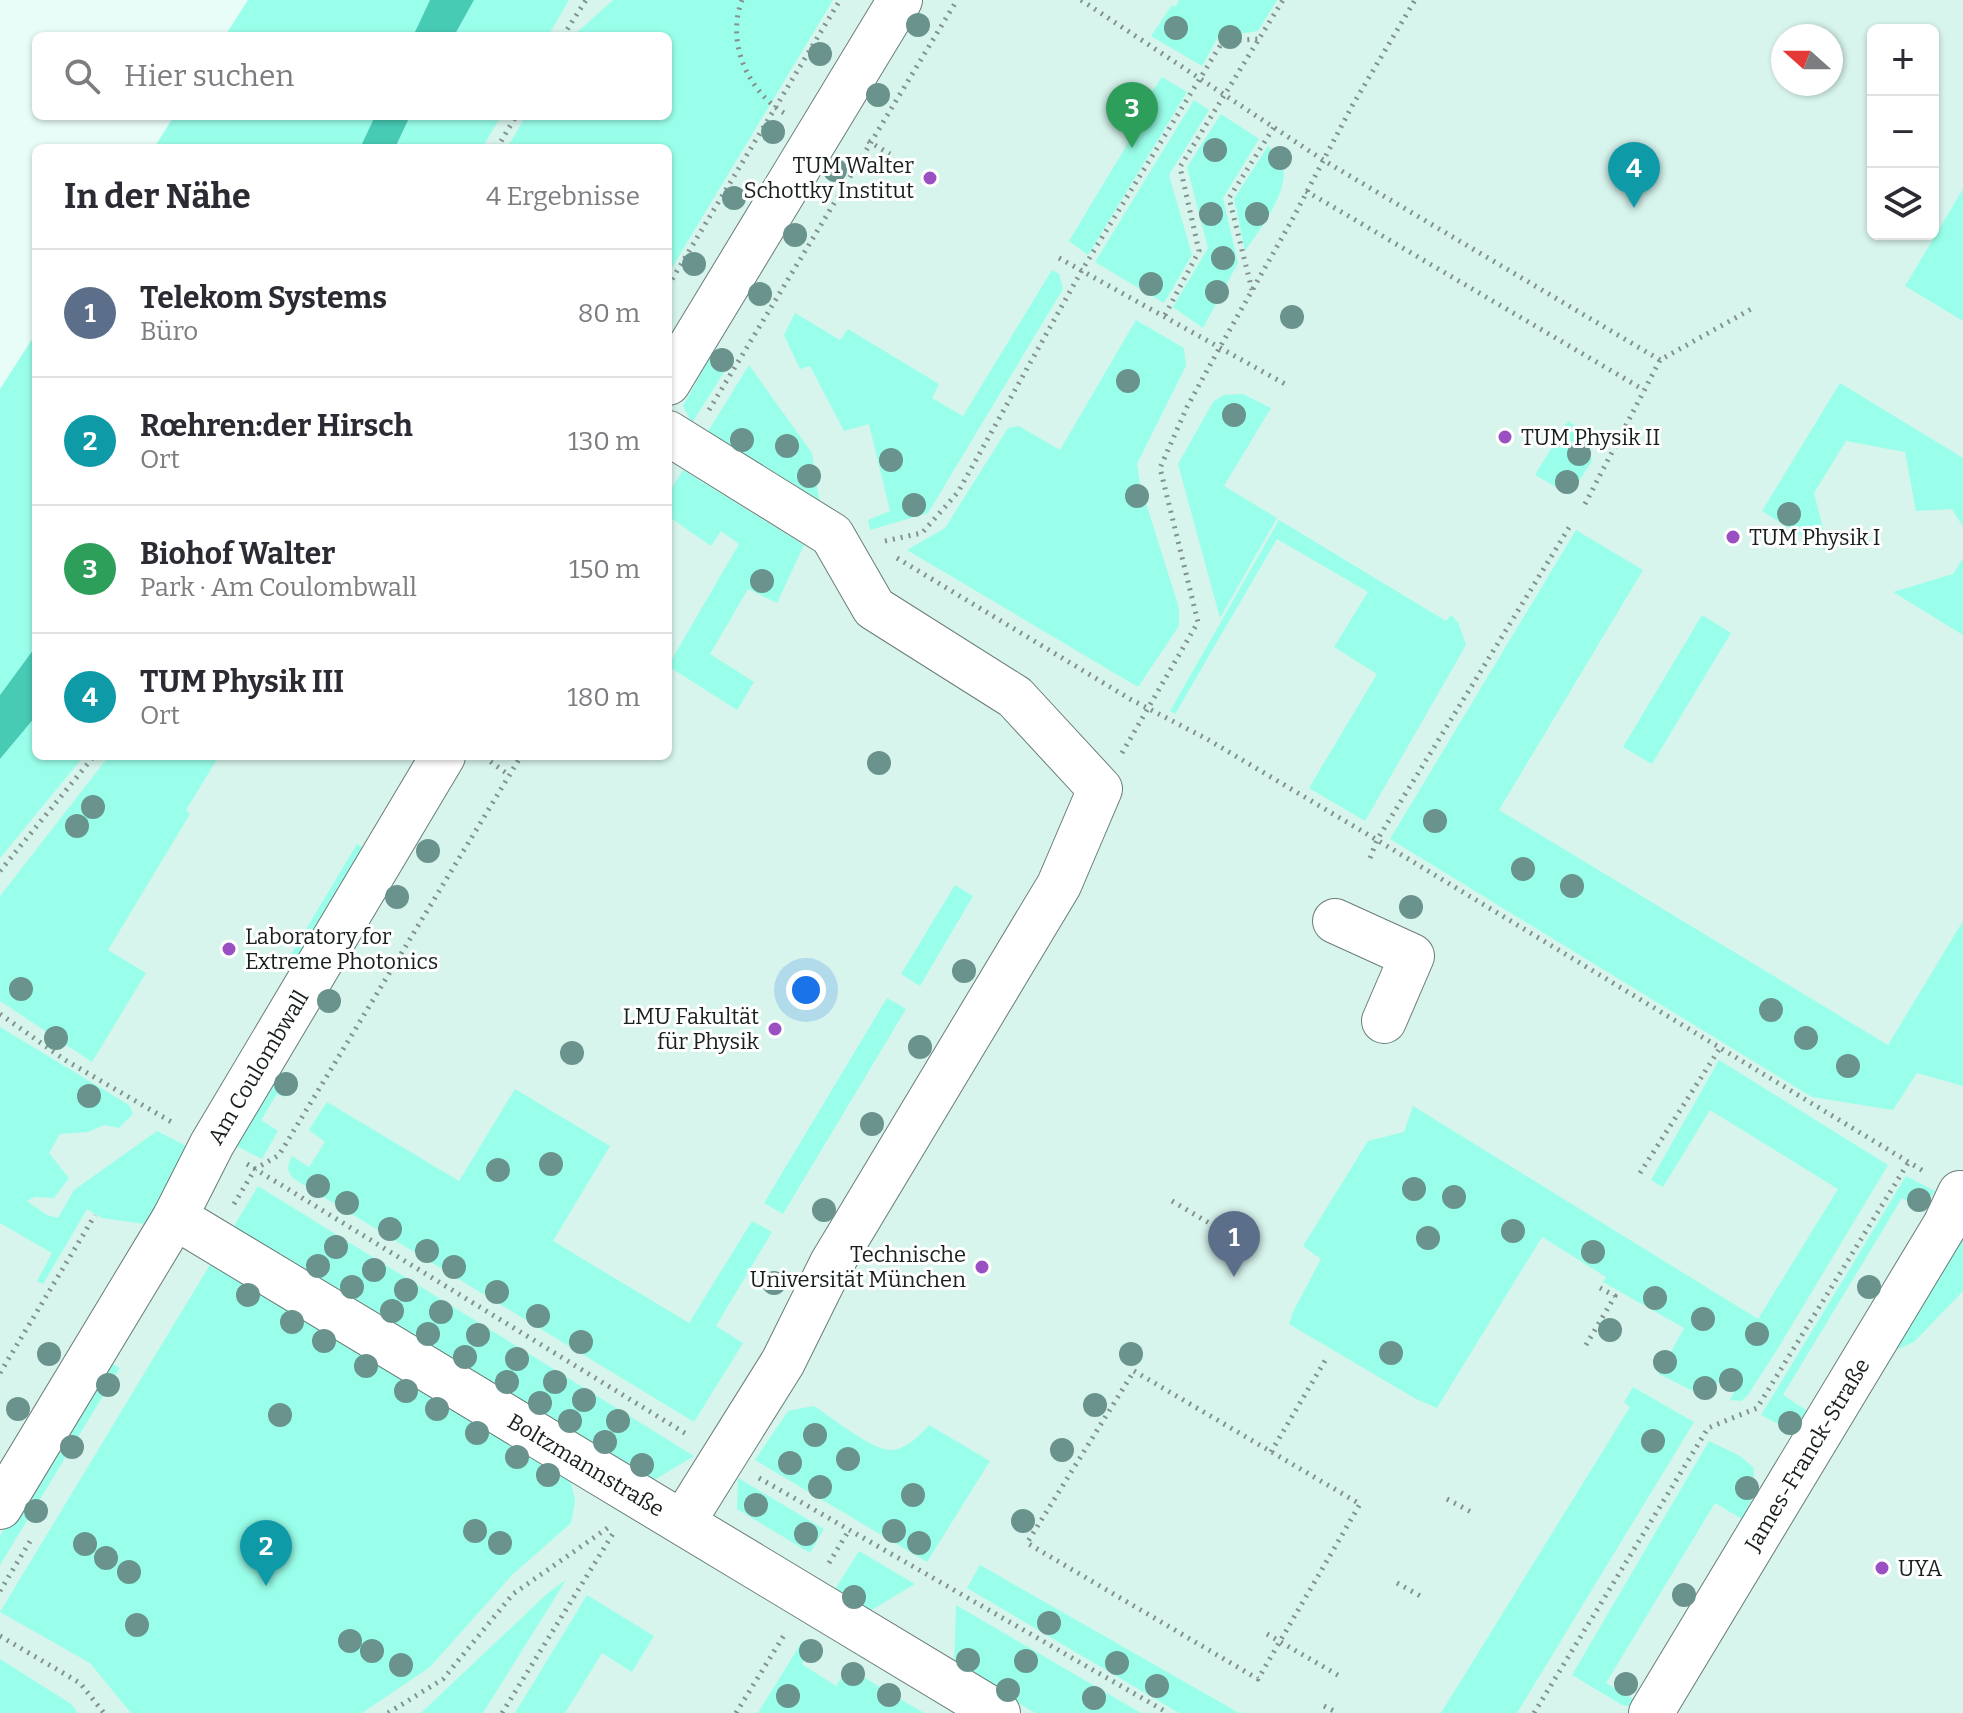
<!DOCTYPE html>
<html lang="de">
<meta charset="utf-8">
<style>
body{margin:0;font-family:Bitter,serif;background:#f7f7f7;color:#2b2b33}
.controls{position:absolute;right:24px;top:24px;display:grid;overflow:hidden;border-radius:12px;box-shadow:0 2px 6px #0004}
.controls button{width:72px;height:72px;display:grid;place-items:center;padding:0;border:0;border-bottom:2px solid #e1e1e2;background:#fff;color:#2b2b33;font:40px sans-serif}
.compass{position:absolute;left:1771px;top:24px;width:72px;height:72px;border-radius:50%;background:#fff;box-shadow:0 2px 6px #0004;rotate:291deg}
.you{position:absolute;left:806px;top:990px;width:28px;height:28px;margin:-20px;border:6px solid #fff;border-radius:50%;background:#1a73e8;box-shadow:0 0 0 12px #1a73e833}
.badge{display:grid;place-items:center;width:52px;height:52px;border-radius:50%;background:#db2777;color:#fff;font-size:26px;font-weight:700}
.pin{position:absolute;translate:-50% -66px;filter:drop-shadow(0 2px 4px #0008)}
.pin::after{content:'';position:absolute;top:42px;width:28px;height:24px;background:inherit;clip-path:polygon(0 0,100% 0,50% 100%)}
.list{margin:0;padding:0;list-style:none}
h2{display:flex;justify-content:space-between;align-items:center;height:104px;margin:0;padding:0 32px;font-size:34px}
h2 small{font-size:26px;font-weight:400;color:#7c7c81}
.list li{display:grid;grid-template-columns:52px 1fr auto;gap:24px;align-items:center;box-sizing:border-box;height:128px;padding:0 32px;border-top:2px solid #e1e1e2}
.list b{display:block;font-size:30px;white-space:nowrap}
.list p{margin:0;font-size:26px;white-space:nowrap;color:#7c7c81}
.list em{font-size:26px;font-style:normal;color:#7c7c81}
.icon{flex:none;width:44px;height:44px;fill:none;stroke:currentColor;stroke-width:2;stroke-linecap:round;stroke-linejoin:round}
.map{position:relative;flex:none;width:1963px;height:1713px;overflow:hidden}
.search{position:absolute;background:#fff;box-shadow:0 2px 6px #0004;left:32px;top:32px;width:640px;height:88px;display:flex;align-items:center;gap:20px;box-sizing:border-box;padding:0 28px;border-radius:12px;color:#7c7c81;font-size:30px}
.panel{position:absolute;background:#fff;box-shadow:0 2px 6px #0004;left:32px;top:144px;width:640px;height:616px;border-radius:12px}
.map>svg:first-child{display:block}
</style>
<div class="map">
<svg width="1963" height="1713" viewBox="0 0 1963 1713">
<rect width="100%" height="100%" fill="#e9fdf8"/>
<path fill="#d7f4ed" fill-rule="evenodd" d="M550,0H1963V1713H0V822L50,756H668V148H462L481,116H668V36H529ZM1873,30H1933V234H1873ZM1783,36H1831V84H1783Z"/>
<path fill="#99ffea" d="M248,0H430L413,36H225Z
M474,0H569L548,36H454Z
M613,0H833L668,274V148H507L526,116H668V36H573Z
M1179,0H1277L1258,31L1218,37L1202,66L1151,36L1172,5L1175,7Z
M1162,77L1187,92L1088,255L1069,241L1154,100L1149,96Z
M1194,100L1209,110L1169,175L1192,255L1164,303L1095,262Z
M1221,114L1259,139L1223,198L1238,263L1203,328L1173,307L1208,248L1187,167Z
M174,116H375L360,148H154Z
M410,116H501L482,148H395Z
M1268,146C1272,150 1277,155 1280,160C1295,186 1259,230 1245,251L1234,199Z
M1963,189V321L1905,286Z
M1052,270L1059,274L1063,289L928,513L870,530L868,520L890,511L869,424L844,431L810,366L800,369L784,335L795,313L840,340L848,329L939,384L932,398L963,416Z
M1136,320L1184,348L1186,366L1137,464L1140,484L1179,608V626L1138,687L907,550L945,528L1008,428L1019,426L1060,450Z
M36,333V646L0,695V389Z
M711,355L733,358L692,423L683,406Z
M749,365L812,453L820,506L704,438Z
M1840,383L1963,458V527L1952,509L1916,511L1905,452L1846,441L1814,493L1828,548L1826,551L1762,511Z
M1243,394L1271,408L1224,486L1277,518L1220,618L1178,464L1213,402L1223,395Z
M1568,421L1584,433L1592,461L1570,495L1535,475Z
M683,470L804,545L777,603L748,589L710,654L754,682L737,710L668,666L739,544L721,531L711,546L668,516V494Z
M1279,520L1446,621L1451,615L1458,622L1466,645L1365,821L1309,788L1377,674L1334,647L1368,592L1277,539L1175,714L1170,711Z
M1576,530L1643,570L1499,810L1888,1045L1963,921V1086L1917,1073L1893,1110L1812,1097L1390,839Z
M1963,558V635L1893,592L1953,574Z
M1702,615L1731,633L1652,764L1623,747Z
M36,716V756H84L0,858V759Z
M109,756H219L186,810L190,814L108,950L146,973L92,1062L0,1001V896Z
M357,844L367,850L299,962L290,956Z
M955,885L973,896L920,986L901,974Z
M887,998L906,1009L783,1214L764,1203Z
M0,1027L129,1105L133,1114L119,1128L104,1125L88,1132L60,1134L49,1153L69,1178L54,1198L35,1197L27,1201L47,1215L58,1218L74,1190L157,1131L190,1148L145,1224L102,1218L87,1209L43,1284L37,1281L52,1253L0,1223Z
M1719,1060L1888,1165L1778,1348L1748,1395L1741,1401L1730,1400L1735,1390L1718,1382L1709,1399L1659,1374L1684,1328L1603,1282L1606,1277L1542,1237L1437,1408L1416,1399L1289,1324L1293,1312L1321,1259L1303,1246L1368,1141L1404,1132L1413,1106L1758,1319L1838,1189L1710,1110L1663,1187L1651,1180Z
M280,1072L296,1082L285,1097L277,1094L261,1120L278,1131L262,1159L235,1145Z
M515,1089L610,1146L553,1241L689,1323L752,1221L772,1232L716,1326L743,1343L694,1422L294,1179C286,1170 287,1167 292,1156L309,1167L325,1142L309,1130L327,1102L459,1181Z
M1906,1176L1935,1191L1923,1210L1902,1198L1783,1395L1812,1414L1800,1435L1761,1415Z
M258,1186L694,1456L651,1482L234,1226Z
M1963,1238V1291L1914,1342L1896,1350Z
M211,1263L571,1482L575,1501L571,1523L512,1575L430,1667L362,1713H131L90,1663L0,1612Z
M106,1360L120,1368L0,1565V1536Z
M1633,1387L1694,1422L1517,1713H1441L1630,1407L1624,1402Z
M814,1406C832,1417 872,1451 892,1450C907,1449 920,1435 929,1425L990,1461L927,1562L755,1460L788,1411Z
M1709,1441L1740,1456L1754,1468L1753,1497L1742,1519L1715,1503L1606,1683L1638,1702L1632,1707L1622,1705L1572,1675Z
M738,1478L824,1529L810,1553L737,1509Z
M859,1551L915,1584L868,1612L834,1591Z
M980,1565L1239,1713H1179L967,1588Z
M566,1580L483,1713H421L549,1592Z
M587,1595L654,1636L632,1672L602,1653L565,1713H515Z
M956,1605L1141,1713H1035L954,1664Z
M803,1640L813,1646L802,1664L836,1686L848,1668L924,1713H758Z
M0,1659L71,1704L78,1713H0Z"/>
<path fill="#47cbb5" d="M430,0H474L454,36H413Z
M375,116H410L395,148H360Z
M36,646V716L0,759V695Z"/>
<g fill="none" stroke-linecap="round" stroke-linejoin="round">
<defs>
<g id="minor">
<path d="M668,383L900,0"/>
<path d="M668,433L832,535L874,608L1015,697L1100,789L1059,885L832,1263L783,1362L683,1522"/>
<path d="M1335,921L1412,956L1384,1021"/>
<path id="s1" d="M175,1217L998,1713"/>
<path id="s2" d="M0,1507L175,1217L212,1144L443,756"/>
<path id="s3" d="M1651,1713L1945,1225L1960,1193"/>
</g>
</defs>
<use href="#minor" stroke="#6b7d78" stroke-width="46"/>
<path stroke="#84928e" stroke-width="5" stroke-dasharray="2 6" stroke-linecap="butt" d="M742,0C726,42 747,90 784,113
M1081,0L1323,160L1660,360
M563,36L586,0
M868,141L890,154
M497,148L516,116
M1306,191L1644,390
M1059,258L1285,384
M668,286L840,0
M1252,290L1229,198L1274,127
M1165,315L1199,251L1180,167L1283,0
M709,410L957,0
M1585,504L1660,360L1753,308
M885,541L922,533L958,492L1082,270L1223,41L1259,39
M897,558L1130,699L1207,739L1377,840L1925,1172
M1122,753L1198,622L1160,468L1187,407L1220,347L1292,220L1352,106L1415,0
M484,757L509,775
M1370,858L1377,840L1570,526
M0,871L94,756
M0,1014L65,1060L175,1124
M247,1164L688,1435
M1640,1173L1720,1048
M1172,1201L1226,1233
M234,1204L255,1169L279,1155L521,756
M1586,1345L1615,1296L1600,1288
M1134,1371L1360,1504L1258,1679L1027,1543Z
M0,1373L95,1215
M1271,1452L1326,1359
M759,1478L1168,1713
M1447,1499L1475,1514
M829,1563L849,1530
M1397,1583L1424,1598
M0,1591L32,1538
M1267,1634L1341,1677
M0,1636L80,1683L104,1713
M1324,1706L1338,1713
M388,1713L443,1679L513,1594L609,1527
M502,1713L614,1532
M736,1713L786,1632
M1534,1713L1708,1428L1757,1408L1908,1163"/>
<use href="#minor" stroke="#fff" stroke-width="44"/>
</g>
<g fill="#69938c">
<circle cx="918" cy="25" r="12"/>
<circle cx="1176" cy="28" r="12"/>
<circle cx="1230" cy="37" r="12"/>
<circle cx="820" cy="54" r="12"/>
<circle cx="878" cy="95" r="12"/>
<circle cx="773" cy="132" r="12"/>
<circle cx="1215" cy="150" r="12"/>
<circle cx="1280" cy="158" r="12"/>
<circle cx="835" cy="170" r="12"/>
<circle cx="734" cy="198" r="12"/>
<circle cx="1211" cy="214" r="12"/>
<circle cx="1257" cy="214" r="12"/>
<circle cx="795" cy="235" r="12"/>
<circle cx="1223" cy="258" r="12"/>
<circle cx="694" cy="264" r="12"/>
<circle cx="1151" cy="284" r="12"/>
<circle cx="1217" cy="292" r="12"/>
<circle cx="760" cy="294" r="12"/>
<circle cx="1292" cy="317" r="12"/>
<circle cx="722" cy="360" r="12"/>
<circle cx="1128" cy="381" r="12"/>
<circle cx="1234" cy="415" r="12"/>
<circle cx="742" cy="440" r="12"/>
<circle cx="787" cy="446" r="12"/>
<circle cx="1579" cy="454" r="12"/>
<circle cx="891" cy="460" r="12"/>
<circle cx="809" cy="476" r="12"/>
<circle cx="1567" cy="482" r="12"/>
<circle cx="1137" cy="496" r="12"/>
<circle cx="914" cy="505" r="12"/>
<circle cx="1789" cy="514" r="12"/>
<circle cx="762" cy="581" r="12"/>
<circle cx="879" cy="763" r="12"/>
<circle cx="93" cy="807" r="12"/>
<circle cx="1435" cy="821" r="12"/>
<circle cx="77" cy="826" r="12"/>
<circle cx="428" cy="851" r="12"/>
<circle cx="1523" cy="869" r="12"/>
<circle cx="1572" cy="886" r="12"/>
<circle cx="397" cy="897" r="12"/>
<circle cx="1411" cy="907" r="12"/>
<circle cx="964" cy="971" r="12"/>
<circle cx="21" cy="989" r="12"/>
<circle cx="329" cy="1001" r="12"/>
<circle cx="1771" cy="1010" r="12"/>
<circle cx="56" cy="1038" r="12"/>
<circle cx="1806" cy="1038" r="12"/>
<circle cx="920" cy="1047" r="12"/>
<circle cx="572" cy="1053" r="12"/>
<circle cx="1848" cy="1066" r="12"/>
<circle cx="286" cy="1084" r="12"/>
<circle cx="89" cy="1096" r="12"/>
<circle cx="872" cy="1124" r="12"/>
<circle cx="551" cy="1164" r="12"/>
<circle cx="498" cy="1170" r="12"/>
<circle cx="318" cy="1186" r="12"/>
<circle cx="1414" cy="1189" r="12"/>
<circle cx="1454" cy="1197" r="12"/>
<circle cx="1919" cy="1200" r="12"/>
<circle cx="347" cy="1203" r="12"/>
<circle cx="824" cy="1210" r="12"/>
<circle cx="390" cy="1229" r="12"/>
<circle cx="1513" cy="1231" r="12"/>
<circle cx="1428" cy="1238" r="12"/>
<circle cx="336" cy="1247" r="12"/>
<circle cx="427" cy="1251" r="12"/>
<circle cx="1593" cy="1252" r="12"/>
<circle cx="318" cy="1266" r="12"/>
<circle cx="454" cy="1267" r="12"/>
<circle cx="374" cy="1270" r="12"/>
<circle cx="774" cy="1283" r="12"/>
<circle cx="352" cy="1287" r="12"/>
<circle cx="1869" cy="1287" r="12"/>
<circle cx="406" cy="1290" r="12"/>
<circle cx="497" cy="1292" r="12"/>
<circle cx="248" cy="1295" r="12"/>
<circle cx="1655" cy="1298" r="12"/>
<circle cx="392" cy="1311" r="12"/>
<circle cx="441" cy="1312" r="12"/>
<circle cx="538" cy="1316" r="12"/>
<circle cx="1703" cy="1319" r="12"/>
<circle cx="292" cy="1322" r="12"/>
<circle cx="1610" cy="1330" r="12"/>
<circle cx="428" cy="1334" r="12"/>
<circle cx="1757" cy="1334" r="12"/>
<circle cx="478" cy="1335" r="12"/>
<circle cx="324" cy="1341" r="12"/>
<circle cx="581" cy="1342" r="12"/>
<circle cx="1391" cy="1353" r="12"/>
<circle cx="49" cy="1354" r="12"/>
<circle cx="1131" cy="1354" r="12"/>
<circle cx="465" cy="1357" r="12"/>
<circle cx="517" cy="1359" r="12"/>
<circle cx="1665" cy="1362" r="12"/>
<circle cx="366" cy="1366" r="12"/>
<circle cx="1731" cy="1380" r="12"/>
<circle cx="507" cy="1382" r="12"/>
<circle cx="555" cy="1382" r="12"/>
<circle cx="108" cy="1385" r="12"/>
<circle cx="1705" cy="1388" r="12"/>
<circle cx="406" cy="1391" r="12"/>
<circle cx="584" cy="1400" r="12"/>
<circle cx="540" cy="1403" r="12"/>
<circle cx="1095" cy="1405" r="12"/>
<circle cx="18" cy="1409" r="12"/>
<circle cx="437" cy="1409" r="12"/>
<circle cx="280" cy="1415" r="12"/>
<circle cx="570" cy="1421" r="12"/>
<circle cx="618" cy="1421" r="12"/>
<circle cx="1790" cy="1423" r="12"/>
<circle cx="477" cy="1433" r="12"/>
<circle cx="815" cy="1435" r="12"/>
<circle cx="1653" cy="1441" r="12"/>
<circle cx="605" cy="1442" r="12"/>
<circle cx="72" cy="1447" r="12"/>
<circle cx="1062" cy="1450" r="12"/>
<circle cx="517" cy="1457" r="12"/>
<circle cx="848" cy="1459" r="12"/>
<circle cx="790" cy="1463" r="12"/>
<circle cx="642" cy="1465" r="12"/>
<circle cx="548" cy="1475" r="12"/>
<circle cx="820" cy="1487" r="12"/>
<circle cx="1747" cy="1488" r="12"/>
<circle cx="913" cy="1495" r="12"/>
<circle cx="756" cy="1505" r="12"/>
<circle cx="36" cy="1511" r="12"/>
<circle cx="1023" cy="1521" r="12"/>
<circle cx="475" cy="1531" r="12"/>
<circle cx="894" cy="1531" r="12"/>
<circle cx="806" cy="1534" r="12"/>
<circle cx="500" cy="1543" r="12"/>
<circle cx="919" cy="1543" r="12"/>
<circle cx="85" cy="1544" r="12"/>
<circle cx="106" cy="1558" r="12"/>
<circle cx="129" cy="1572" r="12"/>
<circle cx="1684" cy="1595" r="12"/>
<circle cx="854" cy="1597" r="12"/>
<circle cx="1049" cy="1623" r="12"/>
<circle cx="137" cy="1625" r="12"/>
<circle cx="350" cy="1641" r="12"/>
<circle cx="372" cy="1651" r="12"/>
<circle cx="811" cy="1651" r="12"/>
<circle cx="968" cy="1660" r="12"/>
<circle cx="1026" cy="1661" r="12"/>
<circle cx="1117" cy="1663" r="12"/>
<circle cx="401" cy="1665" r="12"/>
<circle cx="853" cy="1674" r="12"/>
<circle cx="1626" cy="1684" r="12"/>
<circle cx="1157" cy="1686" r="12"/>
<circle cx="1008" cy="1690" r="12"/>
<circle cx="889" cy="1695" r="12"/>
<circle cx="788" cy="1696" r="12"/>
<circle cx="1094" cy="1698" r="12"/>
</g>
<g fill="#9a50c2" stroke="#fff" stroke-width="3">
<circle cx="930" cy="178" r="8"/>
<circle cx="1505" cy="437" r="8"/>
<circle cx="1733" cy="537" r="8"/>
<circle cx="229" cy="949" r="8"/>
<circle cx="775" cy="1029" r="8"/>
<circle cx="982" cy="1267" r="8"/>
<circle cx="1882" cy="1568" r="8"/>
</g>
<g text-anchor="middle" stroke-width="6" stroke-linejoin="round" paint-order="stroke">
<g font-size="22" fill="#181f1d" stroke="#fff" text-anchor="start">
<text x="914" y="173" text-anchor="end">TUM Walter<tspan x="914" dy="25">Schottky Institut</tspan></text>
<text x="1521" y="445">TUM Physik II</text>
<text x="1749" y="545">TUM Physik I</text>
<text x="245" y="944">Laboratory for<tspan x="245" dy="25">Extreme Photonics</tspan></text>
<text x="759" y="1024" text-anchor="end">LMU Fakultät<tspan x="759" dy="25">für Physik</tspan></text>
<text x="966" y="1262" text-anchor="end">Technische<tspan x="966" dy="25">Universität München</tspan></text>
<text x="1898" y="1576">UYA</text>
</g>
<g font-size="22" fill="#181f1d" stroke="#fff">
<text dy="8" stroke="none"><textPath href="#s2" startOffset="510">Am Coulombwall</textPath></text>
<text dy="8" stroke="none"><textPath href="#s3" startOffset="302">James-Franck-Straße</textPath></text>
<text dy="8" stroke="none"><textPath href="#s1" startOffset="480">Boltzmannstraße</textPath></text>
</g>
</g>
</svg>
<div class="controls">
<button>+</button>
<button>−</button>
<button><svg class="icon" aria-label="layers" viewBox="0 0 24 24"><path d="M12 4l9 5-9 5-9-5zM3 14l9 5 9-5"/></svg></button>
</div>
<svg class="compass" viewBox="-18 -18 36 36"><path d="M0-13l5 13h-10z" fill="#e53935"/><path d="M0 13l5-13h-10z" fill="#7c7c81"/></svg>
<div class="you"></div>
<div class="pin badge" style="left:1234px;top:1277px;background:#5c6f8a">1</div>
<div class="pin badge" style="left:266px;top:1586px;background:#0f9aa8">2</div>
<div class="pin badge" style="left:1132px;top:148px;background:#2e9e5b">3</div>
<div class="pin badge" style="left:1634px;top:208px;background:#0f9aa8">4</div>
<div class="search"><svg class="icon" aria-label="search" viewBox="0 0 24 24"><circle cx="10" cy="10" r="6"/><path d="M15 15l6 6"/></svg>Hier suchen</div>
<section class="panel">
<h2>In der Nähe<small>4 Ergebnisse</small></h2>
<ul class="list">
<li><span class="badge" style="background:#5c6f8a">1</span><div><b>Telekom Systems</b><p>Büro</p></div><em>80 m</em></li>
<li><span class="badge" style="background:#0f9aa8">2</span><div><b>Rœhren:der Hirsch</b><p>Ort</p></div><em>130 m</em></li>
<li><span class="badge" style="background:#2e9e5b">3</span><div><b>Biohof Walter</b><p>Park · Am Coulombwall</p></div><em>150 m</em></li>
<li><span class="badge" style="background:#0f9aa8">4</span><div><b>TUM Physik III</b><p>Ort</p></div><em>180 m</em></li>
</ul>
</section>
</div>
